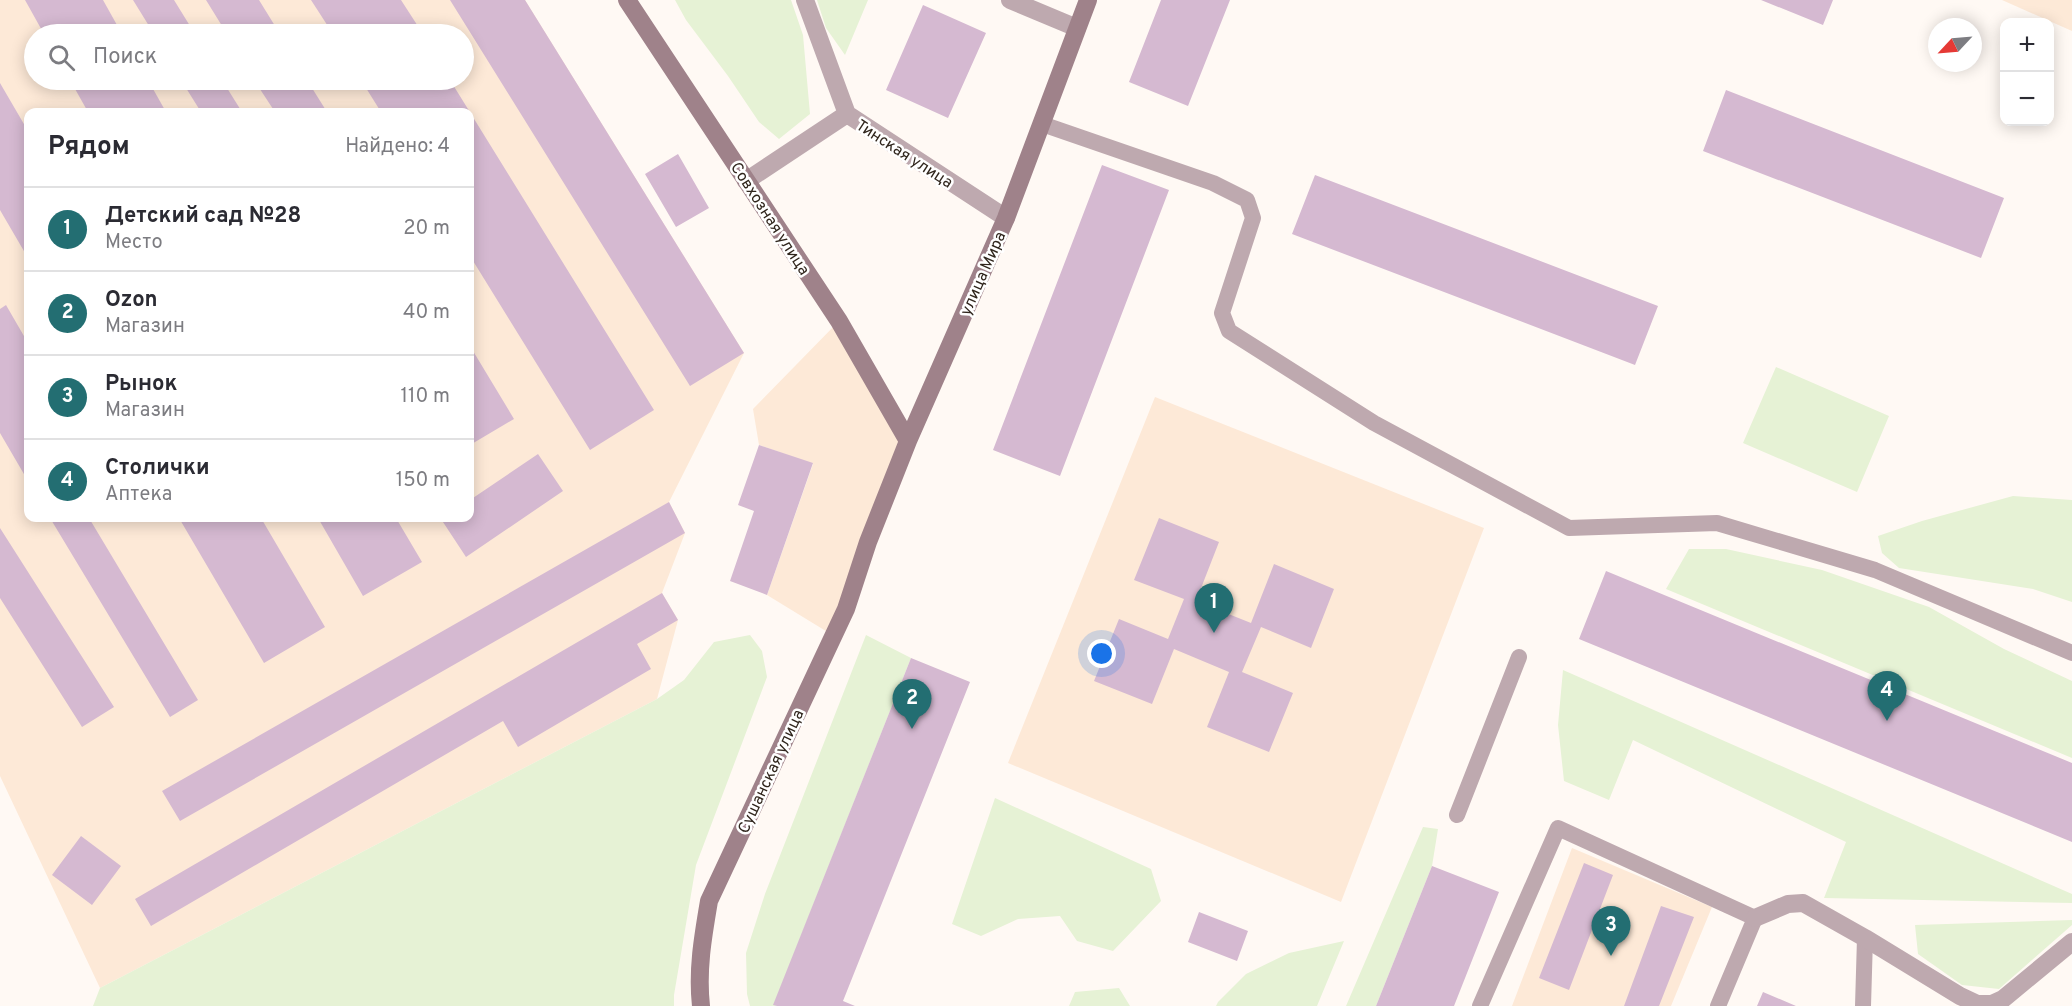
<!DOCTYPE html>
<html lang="ru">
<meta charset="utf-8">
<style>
body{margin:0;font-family:Overpass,sans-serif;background:#f7f7f7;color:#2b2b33}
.controls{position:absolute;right:18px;top:18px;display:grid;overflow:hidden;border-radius:12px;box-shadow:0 3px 15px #0003}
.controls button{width:54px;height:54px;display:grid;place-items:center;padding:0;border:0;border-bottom:2px solid #e1e1e2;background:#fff;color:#2b2b33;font:30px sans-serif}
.compass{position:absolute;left:1928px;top:18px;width:54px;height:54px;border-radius:50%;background:#fff;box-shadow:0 3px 15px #0003;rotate:244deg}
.you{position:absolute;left:1102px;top:654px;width:21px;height:21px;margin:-15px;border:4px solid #fff;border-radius:50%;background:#1a73e8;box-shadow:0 0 0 9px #1a73e833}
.badge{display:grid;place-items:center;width:39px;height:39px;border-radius:50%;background:#236e72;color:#fff;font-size:20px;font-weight:700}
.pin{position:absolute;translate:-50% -50px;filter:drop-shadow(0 2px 3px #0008)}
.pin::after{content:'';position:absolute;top:32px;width:21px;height:18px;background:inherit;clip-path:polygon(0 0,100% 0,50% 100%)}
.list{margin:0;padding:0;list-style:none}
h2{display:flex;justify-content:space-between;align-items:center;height:78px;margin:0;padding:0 24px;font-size:26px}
h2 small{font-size:20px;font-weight:400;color:#7c7c81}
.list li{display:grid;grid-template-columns:39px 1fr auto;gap:18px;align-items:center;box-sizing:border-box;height:84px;padding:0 24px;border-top:2px solid #e1e1e2}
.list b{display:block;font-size:22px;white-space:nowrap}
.list p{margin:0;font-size:20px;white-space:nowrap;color:#7c7c81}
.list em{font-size:20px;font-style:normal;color:#7c7c81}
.icon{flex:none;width:33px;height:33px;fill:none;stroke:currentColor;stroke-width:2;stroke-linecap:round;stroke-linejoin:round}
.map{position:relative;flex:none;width:2072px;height:1006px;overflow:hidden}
.search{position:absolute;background:#fff;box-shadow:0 3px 15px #0003;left:24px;top:24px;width:450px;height:66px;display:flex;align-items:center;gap:15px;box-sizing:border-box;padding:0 21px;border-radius:33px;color:#7c7c81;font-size:22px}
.panel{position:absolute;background:#fff;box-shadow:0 3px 15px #0003;left:24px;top:108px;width:450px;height:414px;border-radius:12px}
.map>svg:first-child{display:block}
</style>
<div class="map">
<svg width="2072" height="1006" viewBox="0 0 2072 1006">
<rect width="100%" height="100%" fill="#fff9f4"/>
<path fill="#fde9d7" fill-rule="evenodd" d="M0,0H525L744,353L669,502L685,533L662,593L678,620L657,699L100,988L0,776ZM34,34H464V80H34ZM28,112H470V518H28Z
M2002,0H2072V31Z
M839,321L908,441L834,636L767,595L813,464L759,445L753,409Z
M1155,397L1484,528L1341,902L1008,763Z
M1572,848L1712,907L1671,1006H1512Z"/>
<path fill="#e6f2d5" d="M675,0H791L803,35L810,114L779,139L759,122L728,76L686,20Z
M817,0H868L845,55L826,28Z
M1776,367L1889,416L1857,492L1743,443Z
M2013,496L2072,500V602L2033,589L1899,568L1882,553L1878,536L1922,521Z
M1689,549H1726L1822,570L1929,607L2004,649L2072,681V758L1666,589Z
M750,635L762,651L767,677L696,865L674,995V1006H93L100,988L657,699L684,680L714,642Z
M866,635L911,658L774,1004L777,1006H750L747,994L746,953L765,894Z
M1563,670L2072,894V903L1824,898L1846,842L1633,740L1609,800L1564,781L1558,725Z
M995,798L1151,869L1161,901L1113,951L1077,941L1060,916L1018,919L981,936L952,924Z
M1423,827L1438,829L1432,866L1376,1006H1346Z
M2072,920V925L1999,989L1962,985L1918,954L1915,925Z
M1344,941L1317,1006H1216L1218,1002L1246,974L1289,953Z
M1119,988L1130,1006H1069L1075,992Z"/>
<path fill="#d5b9d1" d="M25,0H103L122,34H44Z
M133,0H174L195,34H154Z
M206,0H259L280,34H227Z
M311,0H401L423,34H333Z
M450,0H525L744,353L690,386Z
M1161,0H1230L1188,106L1129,82Z
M1761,0H1833L1823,25Z
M923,5L986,33L948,118L886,90Z
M70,80H148L166,112H88Z
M181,80H222L242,112H201Z
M254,80H307L327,112H275Z
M361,80H450L654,410L590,450L470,256V112H381Z
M0,83L28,131V258L0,210Z
M1726,90L2004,198L1981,258L1703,151Z
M678,154L709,208L676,227L645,174Z
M1102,165L1169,190L1060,476L993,450Z
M1315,175L1658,306L1635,365L1292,234Z
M6,305L28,343V481L0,433V309Z
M470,346L514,419L470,445Z
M759,445L813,463L767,595L730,581L754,511L738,505Z
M538,454L563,491L466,557L441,519L470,518V500Z
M669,502L685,533L180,821L162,791Z
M50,518H89L198,700L170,717Z
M179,518H261L325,627L264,663Z
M318,518H396L422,562L363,596Z
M1159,518L1219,542L1196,601L1251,623L1274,564L1334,589L1311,648L1261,627L1242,672L1293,693L1269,752L1207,727L1229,672L1174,649L1152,704L1094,681L1119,619L1168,639L1184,599L1134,580Z
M0,528L114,707L82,727L0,598Z
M1606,571L2072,763V842L1579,639Z
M662,593L678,620L637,644L651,669L518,747L503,721L151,926L135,899Z
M911,658L970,682L843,1001L855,1006H777L773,1005Z
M81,836L121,866L92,905L52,875Z
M1584,863L1613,875L1569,990L1539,978Z
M1432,866L1499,892L1454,1006H1376Z
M1661,906L1694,917L1659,1006H1624Z
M1199,912L1248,931L1237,961L1188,942Z
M1763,992L1796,1006H1757Z"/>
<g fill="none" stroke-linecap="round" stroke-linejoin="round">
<path stroke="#bea9af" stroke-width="16" d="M1042,124L1213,183L1247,200L1253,218L1222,313L1229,331L1374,423L1569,528L1717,523L1875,570L2072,653
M1457,815L1519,657
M1480,1006L1558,828L1755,918L1718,1006
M1863,1006L1865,938"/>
<path stroke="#bea9af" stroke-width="18" d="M805,0L847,114L1006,218
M1010,0L1077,28
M746,181L847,114
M1755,918L1788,904L1803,903L1865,938L1960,996L1977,1004H1992L2003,999L2072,942"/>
<path stroke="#9f828a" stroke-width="18" d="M627,0L839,321L908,441
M701,1006C697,970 703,936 709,901L846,609L868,542L908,441L1006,218L1088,0"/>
</g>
<g text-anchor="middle" stroke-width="5" stroke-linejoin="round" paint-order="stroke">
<g font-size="16" fill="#30261d" stroke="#fff">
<text transform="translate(905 153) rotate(33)" y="6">Тинская улица</text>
<text transform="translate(771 218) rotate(57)" y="6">Совхозная улица</text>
<text transform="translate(982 273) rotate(-66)" y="6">улица Мира</text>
<text transform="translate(770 771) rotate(-65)" y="6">Сушанская улица</text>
</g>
</g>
</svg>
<div class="controls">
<button>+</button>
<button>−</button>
</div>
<svg class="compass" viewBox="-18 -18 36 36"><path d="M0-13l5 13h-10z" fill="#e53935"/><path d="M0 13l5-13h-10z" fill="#7c7c81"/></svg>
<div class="you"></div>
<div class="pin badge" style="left:1214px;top:633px">1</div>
<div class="pin badge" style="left:912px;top:729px">2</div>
<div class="pin badge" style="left:1611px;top:956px">3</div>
<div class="pin badge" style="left:1887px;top:721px">4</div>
<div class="search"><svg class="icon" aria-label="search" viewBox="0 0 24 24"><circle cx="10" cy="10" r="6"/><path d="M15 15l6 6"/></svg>Поиск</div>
<section class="panel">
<h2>Рядом<small>Найдено: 4</small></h2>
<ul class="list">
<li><span class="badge">1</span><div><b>Детский сад №28</b><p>Место</p></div><em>20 m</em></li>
<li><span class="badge">2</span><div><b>Ozon</b><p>Магазин</p></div><em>40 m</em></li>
<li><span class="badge">3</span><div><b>Рынок</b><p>Магазин</p></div><em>110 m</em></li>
<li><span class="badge">4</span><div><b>Столички</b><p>Аптека</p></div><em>150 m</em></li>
</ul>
</section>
</div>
